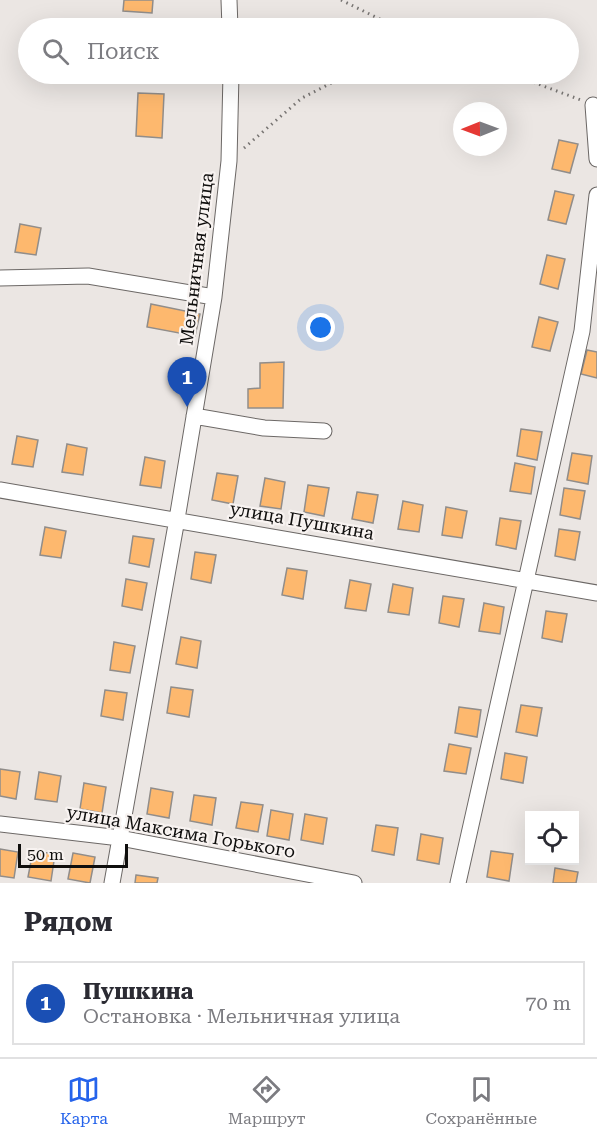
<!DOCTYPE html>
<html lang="ru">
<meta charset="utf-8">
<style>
body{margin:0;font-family:"Roboto Serif",serif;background:#f7f7f7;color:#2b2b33}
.controls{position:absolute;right:18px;bottom:18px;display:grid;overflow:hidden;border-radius:0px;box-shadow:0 6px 24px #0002}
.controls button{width:54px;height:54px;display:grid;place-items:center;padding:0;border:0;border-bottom:2px solid #e1e1e2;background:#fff;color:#2b2b33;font:30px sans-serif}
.compass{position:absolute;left:453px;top:102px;width:54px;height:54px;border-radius:50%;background:#fff;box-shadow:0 6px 24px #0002;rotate:269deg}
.scale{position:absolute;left:18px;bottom:15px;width:110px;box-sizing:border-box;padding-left:6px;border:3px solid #0f0e0d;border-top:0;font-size:16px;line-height:21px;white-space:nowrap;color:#0f0e0d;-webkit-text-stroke:4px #f8f3f1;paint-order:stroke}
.you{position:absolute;left:321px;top:328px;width:21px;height:21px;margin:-15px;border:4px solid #fff;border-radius:50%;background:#1a73e8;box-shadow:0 0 0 9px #1a73e833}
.badge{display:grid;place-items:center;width:39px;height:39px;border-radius:50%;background:#2563eb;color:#fff;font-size:20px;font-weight:700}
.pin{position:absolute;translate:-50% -50px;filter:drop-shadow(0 2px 3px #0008)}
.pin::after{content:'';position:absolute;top:32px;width:21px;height:18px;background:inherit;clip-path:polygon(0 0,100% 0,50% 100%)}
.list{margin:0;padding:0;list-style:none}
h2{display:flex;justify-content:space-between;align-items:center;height:78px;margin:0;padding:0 24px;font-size:26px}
h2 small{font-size:20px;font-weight:400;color:#7c7c81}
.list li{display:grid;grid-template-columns:39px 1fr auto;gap:18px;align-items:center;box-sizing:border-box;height:84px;margin:0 12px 12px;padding:0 12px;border:2px solid #e1e1e2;border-radius:0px}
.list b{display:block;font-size:22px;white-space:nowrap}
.list p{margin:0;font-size:20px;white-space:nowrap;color:#7c7c81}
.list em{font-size:20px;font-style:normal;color:#7c7c81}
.icon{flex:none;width:33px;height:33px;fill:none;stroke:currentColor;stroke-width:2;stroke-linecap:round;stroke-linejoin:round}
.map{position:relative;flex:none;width:597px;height:883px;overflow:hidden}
.search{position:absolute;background:#fff;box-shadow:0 6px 24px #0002;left:18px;right:18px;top:18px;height:66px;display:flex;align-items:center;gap:15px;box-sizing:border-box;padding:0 21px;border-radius:33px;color:#7c7c81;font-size:22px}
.sheet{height:174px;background:#fff}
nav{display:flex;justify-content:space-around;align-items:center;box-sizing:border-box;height:84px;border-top:2px solid #e1e1e2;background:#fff;font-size:16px;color:#7c7c81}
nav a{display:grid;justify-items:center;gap:3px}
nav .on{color:#2563eb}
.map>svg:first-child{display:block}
</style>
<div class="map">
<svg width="597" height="883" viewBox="0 0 597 883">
<rect width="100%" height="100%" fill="#ebe6e3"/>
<path fill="#fdb86e" stroke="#918d8a" stroke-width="1.5" d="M124,0H153L152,13L123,11Z
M138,93L164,94L162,138L136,136Z
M559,140L578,144L570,173L552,169Z
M555,191L574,195L566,224L548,220Z
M20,224L41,228L36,255L15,252Z
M547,255L565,259L558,289L540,284Z
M151,304L200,314L195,336L147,327Z
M539,317L558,322L550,351L532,347Z
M587,350L597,352V378L581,374Z
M284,362L283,408H248V389L260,388V363Z
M521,429L542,432L537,460L517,456Z
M17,436L38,440L33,467L12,464Z
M67,444L87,448L83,475L62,472Z
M572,453L592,456L588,484L567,480Z
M145,457L165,461L161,488L140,485Z
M515,463L535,467L531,494L510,491Z
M217,473L238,476L233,504L212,500Z
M265,478L285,482L281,509L260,506Z
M308,485L329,488L324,516L304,512Z
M564,488L585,491L580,519L560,515Z
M357,492L378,495L373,523L352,519Z
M403,501L423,505L419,532L398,529Z
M446,507L467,511L462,538L442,535Z
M500,518L521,521L516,549L496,545Z
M45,527L66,531L61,558L40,555Z
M559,529L580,532L575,560L555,556Z
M133,536L154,539L149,567L129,563Z
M195,552L216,555L211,583L191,579Z
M287,568L307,571L303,599L282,595Z
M126,579L147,583L142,610L122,606Z
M350,580L371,584L366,611L345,608Z
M393,584L413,588L409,615L388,612Z
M443,596L464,599L459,627L439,623Z
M484,603L504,607L500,634L479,631Z
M546,611L567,614L562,642L542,638Z
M181,637L201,641L197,668L176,664Z
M114,642L135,646L130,673L110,670Z
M171,687L193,690L189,717L167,713Z
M105,690L127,693L123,720L101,716Z
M521,705L542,708L537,736L516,732Z
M459,707L481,710L477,737L455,733Z
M449,744L471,748L466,774L444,771Z
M505,753L527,757L523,783L501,779Z
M0,769L20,772L16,799L0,796Z
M39,772L61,776L57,802L35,799Z
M84,783L106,787L102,813L80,809Z
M151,788L173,792L169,818L147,814Z
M194,795L216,798L212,825L190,821Z
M241,802L263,805L258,832L236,828Z
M271,810L293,814L289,840L267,836Z
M305,814L327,818L323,844L301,840Z
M376,825L398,828L394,855L372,851Z
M421,834L443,838L439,864L417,860Z
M0,849L18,852L14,878L0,876Z
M33,851L55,854L51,881L28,877Z
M491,851L513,854L509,881L487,877Z
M73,853L95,857L90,883L68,879Z
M555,868L578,872L576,883H553Z
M136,875L158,878L157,883H135Z"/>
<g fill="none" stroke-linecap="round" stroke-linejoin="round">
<defs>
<path id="minor" d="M229,0L230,28
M593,105L597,159
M0,278L88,276L214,297
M194,416L264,428L324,431
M0,490L597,593
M0,824L120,838L354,883
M112,883L177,519L214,297L229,161L231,74
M458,883L582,331L597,195"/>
</defs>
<use href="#minor" stroke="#6c6866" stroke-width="17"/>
<path stroke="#777472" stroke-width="3" stroke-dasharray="1.5 4.5" stroke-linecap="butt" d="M341,0L398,28
M511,74L581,100
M244,148L302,98L349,74"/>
<use href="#minor" stroke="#fff" stroke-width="15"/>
</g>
<g text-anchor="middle" stroke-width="4.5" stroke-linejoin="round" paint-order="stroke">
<g font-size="18" fill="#0f0e0d" stroke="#f8f3f1">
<text transform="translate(197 259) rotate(-83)" y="6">Мельничная улица</text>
<text transform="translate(302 521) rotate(10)" y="6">улица Пушкина</text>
<text transform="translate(181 832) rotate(10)" y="6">улица Максима Горького</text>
</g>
</g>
</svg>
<div class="controls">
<button><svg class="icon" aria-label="locate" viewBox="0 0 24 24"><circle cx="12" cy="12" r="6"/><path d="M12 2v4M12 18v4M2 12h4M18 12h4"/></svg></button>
</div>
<svg class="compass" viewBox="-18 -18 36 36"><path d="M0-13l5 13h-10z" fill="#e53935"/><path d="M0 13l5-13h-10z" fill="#7c7c81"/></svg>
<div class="scale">50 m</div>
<div class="you"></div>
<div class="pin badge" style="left:187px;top:407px;background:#1a4fb4">1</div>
<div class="search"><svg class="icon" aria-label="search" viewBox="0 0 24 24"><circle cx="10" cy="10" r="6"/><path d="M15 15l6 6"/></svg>Поиск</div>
</div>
<section class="sheet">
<h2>Рядом<small></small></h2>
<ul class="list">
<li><span class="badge" style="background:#1a4fb4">1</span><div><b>Пушкина</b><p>Остановка · Мельничная улица</p></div><em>70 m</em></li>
</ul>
</section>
<nav>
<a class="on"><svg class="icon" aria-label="map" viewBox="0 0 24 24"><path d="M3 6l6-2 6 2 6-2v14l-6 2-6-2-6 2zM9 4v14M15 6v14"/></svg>Карта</a>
<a><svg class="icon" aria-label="directions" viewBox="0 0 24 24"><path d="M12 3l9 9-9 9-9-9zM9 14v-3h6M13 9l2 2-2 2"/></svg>Маршрут</a>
<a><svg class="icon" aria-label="saved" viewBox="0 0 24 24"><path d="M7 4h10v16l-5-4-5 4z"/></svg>Сохранённые</a>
</nav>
